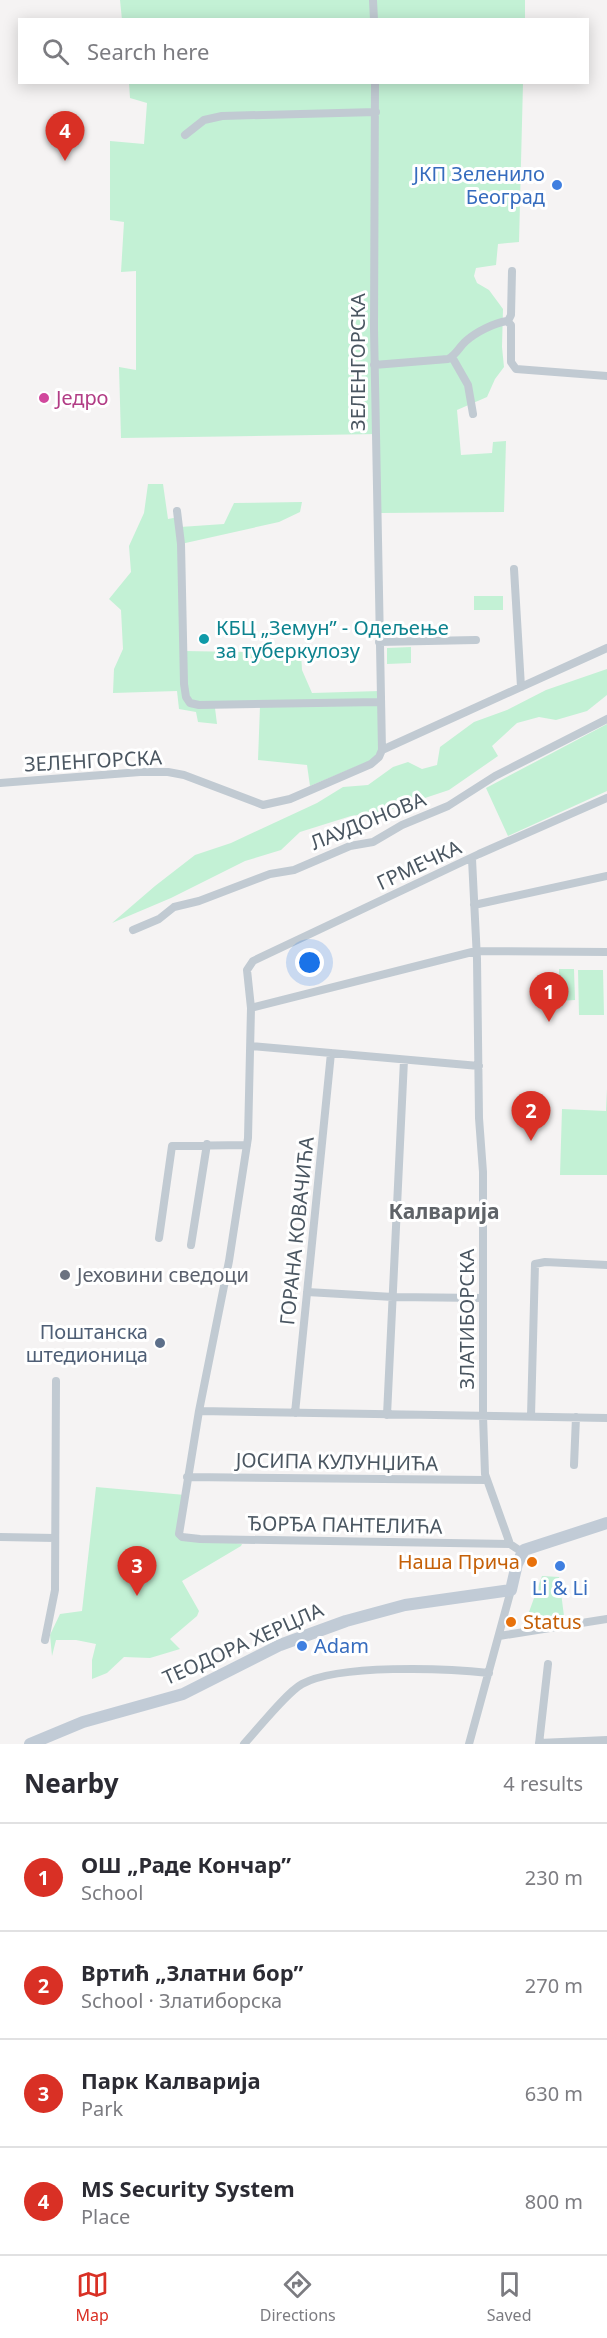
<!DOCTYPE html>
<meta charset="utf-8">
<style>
body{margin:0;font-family:"Noto Sans",sans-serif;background:#f7f7f7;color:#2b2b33}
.you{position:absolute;left:310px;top:963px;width:21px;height:21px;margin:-15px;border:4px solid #fff;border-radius:50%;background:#1a73e8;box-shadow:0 0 0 9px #1a73e833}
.badge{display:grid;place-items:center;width:39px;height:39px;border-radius:50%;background:#d93025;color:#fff;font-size:20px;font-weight:700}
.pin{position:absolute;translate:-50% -50px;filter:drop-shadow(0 2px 3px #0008)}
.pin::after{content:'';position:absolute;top:32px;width:21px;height:18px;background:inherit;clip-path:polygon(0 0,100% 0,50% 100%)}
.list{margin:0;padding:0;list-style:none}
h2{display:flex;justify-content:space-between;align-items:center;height:78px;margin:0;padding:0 24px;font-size:26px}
h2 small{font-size:20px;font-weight:400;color:#7c7c81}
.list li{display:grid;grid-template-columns:39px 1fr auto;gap:18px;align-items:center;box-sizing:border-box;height:108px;padding:0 24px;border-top:2px solid #e1e1e2}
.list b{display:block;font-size:22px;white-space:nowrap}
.list p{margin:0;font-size:20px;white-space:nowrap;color:#7c7c81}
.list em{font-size:20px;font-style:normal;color:#7c7c81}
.icon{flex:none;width:33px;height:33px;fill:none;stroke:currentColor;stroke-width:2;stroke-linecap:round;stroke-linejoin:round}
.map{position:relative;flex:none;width:607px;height:1744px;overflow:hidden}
.search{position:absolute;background:#fff;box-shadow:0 3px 15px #0003;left:18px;right:18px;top:18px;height:66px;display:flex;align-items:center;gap:15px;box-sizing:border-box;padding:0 21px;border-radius:0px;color:#7c7c81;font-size:22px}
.sheet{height:510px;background:#fff}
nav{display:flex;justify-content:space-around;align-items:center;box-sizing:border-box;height:84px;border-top:2px solid #e1e1e2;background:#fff;font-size:16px;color:#7c7c81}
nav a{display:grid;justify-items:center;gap:3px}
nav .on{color:#d93025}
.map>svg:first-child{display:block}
</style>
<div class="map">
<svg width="607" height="1744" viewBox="0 0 607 1744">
<rect width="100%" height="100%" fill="#f5f3f3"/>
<path fill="#c3f1d5" d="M120,0H525V19L122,20Z
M129,83H523L519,242L498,244L496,265L476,268L474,276L477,283L489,290L503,309L502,347L504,367L495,379L487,397L457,410L461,455L492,453L493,442L506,441L504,512L381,513L378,434L121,438L119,367L136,370V271L121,272L124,222L110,220V141L144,144L147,103L130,98Z
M148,484H163L168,519L179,517L180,527L224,524L234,503L302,502L300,512L279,522L181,544L184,651L301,653L302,670L312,693L380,691L379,757L310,786L307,765L258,760L260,706L215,708L217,724L198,722L196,712L179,709L177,691L113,693L114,669L123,649L121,610L109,599L131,572L129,546L144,513Z
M474,596H503V610H474Z
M411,647V663L387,664V648Z
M607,669V695L587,711L556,720L539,717L517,723L492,746L498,756L449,790L389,810L351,816L300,832L281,850L245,861L171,898L112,923L155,886L195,855L231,843L317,803L343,787L368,785L393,767L408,762L422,769L437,765L440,747L474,722L507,710L546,690Z
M607,724V791L508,836L486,788Z
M559,969H574L575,1000L559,1001Z
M578,970H603L604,1015H579Z
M607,1089V1175H560L562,1109L606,1111Z
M96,1487L185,1495L179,1534L242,1544L241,1546L182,1581L199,1611L197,1616L170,1639L180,1649L150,1658L124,1657L107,1673L92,1679V1660L96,1644L76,1640H56L52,1656L50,1635L60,1614L82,1611Z
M542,1576L559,1577L564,1616L525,1623Z"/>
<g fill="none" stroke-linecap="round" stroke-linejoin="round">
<path stroke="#c1cad2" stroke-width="8" d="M373,0L374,20
M185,135L204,120L222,116L376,112
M508,321L511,315L512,271
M452,357L468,385L473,414
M374,365L448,359C456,355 459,347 466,341C476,332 494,323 507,321L511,325V362L516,369L607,376
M177,511L181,544L184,684L186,697L190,703L199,705L380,702
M514,569L521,687
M379,642L476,640
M382,750L607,648
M0,783L140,772H168L184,775L263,805L290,799L371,764L379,757L382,750L374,329L375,82
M472,859L477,959L479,1118L483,1172V1416L485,1474L510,1544L522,1552
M474,905L607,876
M133,930L159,919L174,907L199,901L270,874L294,870L350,846L373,842L402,825L448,806L495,776L607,719
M251,1008L476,951L607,952
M251,1046L479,1066
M159,1238L172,1146L247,1145
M191,1245L207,1144
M307,1292L393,1297L483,1298
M199,1411L607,1418
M295,1413L331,1053
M387,1415L404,1060
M531,1416L535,1264L545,1262L607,1265
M574,1465L576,1417
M187,1477L486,1480
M0,1537L55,1538
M510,1544L200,1539L182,1537L179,1534L199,1411L229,1261L248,1138L251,1008L247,970L253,961L479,854L607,798
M499,1636L607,1619
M45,1640L55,1590L56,1381
M539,1743L607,1740
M244,1744C258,1729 286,1693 302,1684C339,1664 445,1668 489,1673
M469,1744L511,1590
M539,1744L548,1664"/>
<path stroke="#c1cbd6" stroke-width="12" d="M30,1744L83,1722L183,1694L280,1645L346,1621L405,1605L511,1590L517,1564L524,1550L607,1523"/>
</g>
<g fill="#3f7fe0" stroke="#fff" stroke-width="2">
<circle cx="557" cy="185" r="6"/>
<circle cx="560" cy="1566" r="6"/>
<circle cx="302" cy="1646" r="6"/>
</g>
<circle fill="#d1479c" stroke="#fff" stroke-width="2" cx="44" cy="398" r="6"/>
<circle fill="#0f9aa8" stroke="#fff" stroke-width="2" cx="204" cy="639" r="6"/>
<circle fill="#6b7280" stroke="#fff" stroke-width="2" cx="65" cy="1275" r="6"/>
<circle fill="#5c6f8a" stroke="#fff" stroke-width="2" cx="160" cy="1343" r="6"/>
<g fill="#e8710a" stroke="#fff" stroke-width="2">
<circle cx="532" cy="1562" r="6"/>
<circle cx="511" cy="1622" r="6"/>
</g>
<g text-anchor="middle" stroke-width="6" stroke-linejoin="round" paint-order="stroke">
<g font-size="20" fill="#366cbe" stroke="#fff" text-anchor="end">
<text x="545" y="181">ЈКП Зеленило<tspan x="545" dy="23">Београд</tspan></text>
<text x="560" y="1595" text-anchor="middle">Li &amp; Li</text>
<text x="314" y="1653" text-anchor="start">Adam</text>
</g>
<g font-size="20" fill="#4a5661" stroke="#fff">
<text transform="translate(358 362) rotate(-90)" y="7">ЗЕЛЕНГОРСКА</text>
<text transform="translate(93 761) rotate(-3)" y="7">ЗЕЛЕНГОРСКА</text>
<text transform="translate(368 821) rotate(-22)" y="7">ЛАУДОНОВА</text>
<text transform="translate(419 865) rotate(-25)" y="7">ГРМЕЧКА</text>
<text transform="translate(297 1231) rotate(-84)" y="7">ГОРАНА КОВАЧИЋА</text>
<text transform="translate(467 1319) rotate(-90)" y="7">ЗЛАТИБОРСКА</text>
<text transform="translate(337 1462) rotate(1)" y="7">ЈОСИПА КУЛУНЏИЋА</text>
<text transform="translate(345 1525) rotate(1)" y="7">ЂОРЂА ПАНТЕЛИЋА</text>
<text transform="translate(243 1644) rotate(-24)" y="7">ТЕОДОРА ХЕРЦЛА</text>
</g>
<g font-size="20" fill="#b23c85" stroke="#fff" text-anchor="start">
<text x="56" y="405">Једро</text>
</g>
<g font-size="20" fill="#0d838f" stroke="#fff" text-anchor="start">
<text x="216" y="635">КБЦ „Земун” - Одељење<tspan x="216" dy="23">за туберкулозу</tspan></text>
</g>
<g font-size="20" fill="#5b616d" stroke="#fff" text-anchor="start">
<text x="77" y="1282">Јеховини сведоци</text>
</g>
<g font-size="20" fill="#4e5e75" stroke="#fff" text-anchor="end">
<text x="148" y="1339">Поштанска<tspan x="148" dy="23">штедионица</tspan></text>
</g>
<g font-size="20" fill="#c56008" stroke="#fff" text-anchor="end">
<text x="520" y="1569">Наша Прича</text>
<text x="523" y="1629" text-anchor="start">Status</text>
</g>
<g font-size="21" font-weight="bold" fill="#5f6368" stroke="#fff">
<text x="444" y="1219">Калварија</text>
</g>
</g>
</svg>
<div class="you"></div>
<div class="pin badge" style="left:549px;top:1022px">1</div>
<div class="pin badge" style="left:531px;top:1141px">2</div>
<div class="pin badge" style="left:137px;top:1596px">3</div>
<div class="pin badge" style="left:65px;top:161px">4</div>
<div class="search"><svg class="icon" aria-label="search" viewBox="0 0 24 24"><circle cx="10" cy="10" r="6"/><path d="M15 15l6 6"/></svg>Search here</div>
</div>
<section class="sheet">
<h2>Nearby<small>4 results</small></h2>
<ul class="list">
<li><span class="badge">1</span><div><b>ОШ „Раде Кончар”</b><p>School</p></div><em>230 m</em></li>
<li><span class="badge">2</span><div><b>Вртић „Златни бор”</b><p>School · Златиборска</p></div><em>270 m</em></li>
<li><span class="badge">3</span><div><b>Парк Калварија</b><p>Park</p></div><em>630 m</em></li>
<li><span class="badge">4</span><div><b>MS Security System</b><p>Place</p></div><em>800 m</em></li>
</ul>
</section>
<nav>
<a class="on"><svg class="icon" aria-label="map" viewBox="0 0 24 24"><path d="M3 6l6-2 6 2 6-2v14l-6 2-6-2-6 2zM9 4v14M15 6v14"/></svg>Map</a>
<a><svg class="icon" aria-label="directions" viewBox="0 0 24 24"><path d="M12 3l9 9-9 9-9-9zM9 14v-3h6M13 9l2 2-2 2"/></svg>Directions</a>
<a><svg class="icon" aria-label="saved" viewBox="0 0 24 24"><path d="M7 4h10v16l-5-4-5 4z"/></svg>Saved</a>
</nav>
